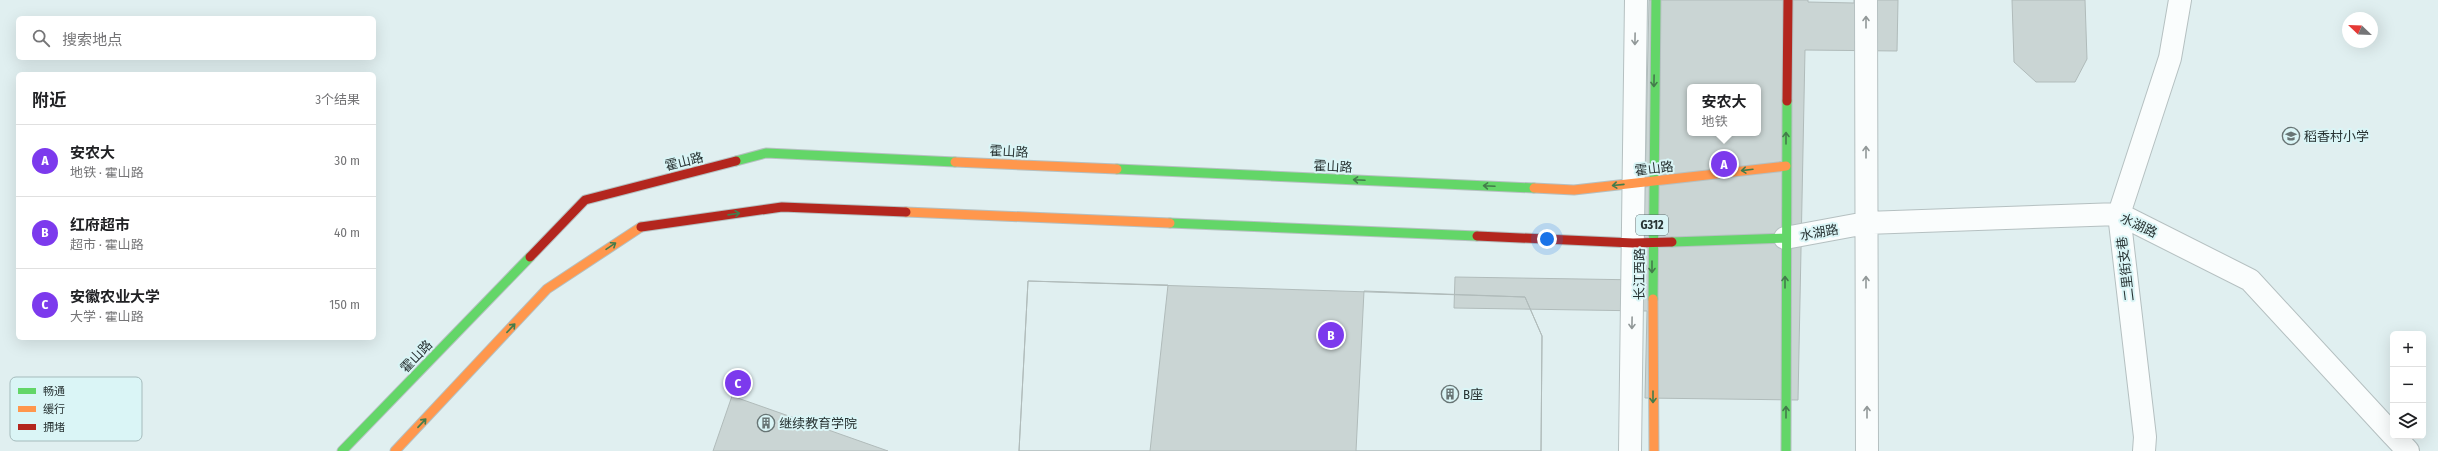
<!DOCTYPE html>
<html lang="zh">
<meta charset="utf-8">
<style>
body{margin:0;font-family:"Fira Sans Condensed","Noto Sans SC",sans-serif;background:#f2f2f2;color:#202124}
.controls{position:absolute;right:12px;bottom:12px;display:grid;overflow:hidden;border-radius:6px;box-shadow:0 4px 16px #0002}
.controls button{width:36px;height:36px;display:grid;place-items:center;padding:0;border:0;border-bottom:1px solid #e0e0e0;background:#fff;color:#202124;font:20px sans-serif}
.compass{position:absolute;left:2342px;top:12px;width:36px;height:36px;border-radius:50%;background:#fff;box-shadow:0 4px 16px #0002;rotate:293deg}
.you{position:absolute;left:1547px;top:239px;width:14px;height:14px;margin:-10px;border:3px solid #fff;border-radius:50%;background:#1a73e8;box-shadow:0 0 0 6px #1a73e833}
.badge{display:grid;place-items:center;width:26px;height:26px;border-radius:50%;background:#7c3aed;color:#fff;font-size:13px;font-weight:700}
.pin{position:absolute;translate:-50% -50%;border:2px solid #fff;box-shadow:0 1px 4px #0006}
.popup{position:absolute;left:1687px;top:84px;width:74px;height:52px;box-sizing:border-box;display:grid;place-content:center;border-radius:6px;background:#fff;filter:drop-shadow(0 1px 3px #0005);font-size:13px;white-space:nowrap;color:#757577}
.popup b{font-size:15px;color:#202124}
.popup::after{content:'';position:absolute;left:50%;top:100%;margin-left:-8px;border:8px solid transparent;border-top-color:#fff}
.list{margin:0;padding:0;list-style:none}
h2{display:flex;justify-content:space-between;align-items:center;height:52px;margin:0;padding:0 16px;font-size:17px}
h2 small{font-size:13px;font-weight:400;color:#757577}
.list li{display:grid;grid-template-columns:26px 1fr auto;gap:12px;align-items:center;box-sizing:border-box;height:72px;padding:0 16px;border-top:1px solid #e0e0e0}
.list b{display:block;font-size:15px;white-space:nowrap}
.list p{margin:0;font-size:13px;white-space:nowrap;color:#757577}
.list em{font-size:13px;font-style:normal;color:#757577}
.icon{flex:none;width:22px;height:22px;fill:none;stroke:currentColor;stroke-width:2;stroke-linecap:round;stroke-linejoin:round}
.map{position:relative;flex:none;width:2438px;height:451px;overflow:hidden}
.search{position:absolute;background:#fff;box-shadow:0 4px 16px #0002;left:16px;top:16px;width:360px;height:44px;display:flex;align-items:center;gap:10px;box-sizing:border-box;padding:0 14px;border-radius:6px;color:#757577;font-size:15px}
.panel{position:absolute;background:#fff;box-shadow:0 4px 16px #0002;left:16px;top:72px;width:360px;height:268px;border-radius:6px}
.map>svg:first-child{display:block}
</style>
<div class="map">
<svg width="2438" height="451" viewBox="0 0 2438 451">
<rect width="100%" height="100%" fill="#e0eff0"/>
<path fill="#cad5d4" stroke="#b0bbba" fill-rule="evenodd" d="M1649,0H1808V2L1854,3V0H1898L1897,51L1805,50L1798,400L1645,398L1647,311L1454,308L1455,277L1643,280ZM1690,87H1758V133H1690Z
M2012,0H2085L2087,59L2075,82H2036L2014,62Z
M1028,281L1525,297L1542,336L1541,451H1019Z
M1028,281L1168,285L1150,451H1019Z
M1364,291L1525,297L1542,336L1541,451H1356Z
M732,396L888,451H713Z"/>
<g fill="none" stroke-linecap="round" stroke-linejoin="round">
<defs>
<path id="street" d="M1866,0L1867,451
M1785,238L1866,223L2119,214L2250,280L2393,435
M2394,436L2408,451
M1630,451L1636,0
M2144,451L2145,437L2119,214L2170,58L2180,0"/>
<path id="fast" d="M736,161L766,153L955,162
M1117,169L1534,188
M1170,223L1477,236
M1672,242L1785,238
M1653,299L1656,0
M342,451L530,257
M1786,451L1787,101"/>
<path id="slow" d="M955,162L1117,169
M1534,188L1574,190L1786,166
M906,212L1170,223
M1653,299L1654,451
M395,451L547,289L641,227"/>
<path id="jam" d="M1787,101L1788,0
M641,227L782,207L906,212
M1477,236L1633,243L1672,242
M530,257L585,200L736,161"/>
</defs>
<use href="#street" stroke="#b5c0c1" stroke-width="24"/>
<use href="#fast" stroke="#b5c0c1" stroke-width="11"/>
<use href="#slow" stroke="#b5c0c1" stroke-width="11"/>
<use href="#jam" stroke="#b5c0c1" stroke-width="11"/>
<use href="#street" stroke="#fafdfd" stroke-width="22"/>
<use href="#fast" stroke="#63d668" stroke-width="9"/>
<use href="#slow" stroke="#ff974d" stroke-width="9"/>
<use href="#jam" stroke="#b3261e" stroke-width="9"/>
</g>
<defs><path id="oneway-shaft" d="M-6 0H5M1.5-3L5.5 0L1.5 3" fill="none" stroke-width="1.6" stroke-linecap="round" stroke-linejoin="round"/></defs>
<g stroke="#919898">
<use href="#oneway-shaft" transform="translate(1866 22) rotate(-90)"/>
<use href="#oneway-shaft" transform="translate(1635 39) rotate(91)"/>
<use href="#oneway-shaft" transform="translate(1866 152) rotate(-90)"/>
<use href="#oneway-shaft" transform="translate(1866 282) rotate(-90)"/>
<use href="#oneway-shaft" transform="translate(1632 323) rotate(91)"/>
<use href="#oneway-shaft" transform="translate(1867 412) rotate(-90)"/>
</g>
<g stroke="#437c4b">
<use href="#oneway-shaft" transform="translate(1654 81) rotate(91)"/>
<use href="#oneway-shaft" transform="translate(1786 138) rotate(-90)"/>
<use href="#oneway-shaft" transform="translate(1747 170) rotate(173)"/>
<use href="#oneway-shaft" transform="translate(1359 180) rotate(-177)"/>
<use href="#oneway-shaft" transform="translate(1618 185) rotate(174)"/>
<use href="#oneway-shaft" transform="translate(1489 186) rotate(-177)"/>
<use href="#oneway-shaft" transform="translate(734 214) rotate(-8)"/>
<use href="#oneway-shaft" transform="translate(611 246) rotate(-34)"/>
<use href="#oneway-shaft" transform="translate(1652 267) rotate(90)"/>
<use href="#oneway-shaft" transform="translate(1785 282) rotate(-90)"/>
<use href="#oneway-shaft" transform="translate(511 328) rotate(-47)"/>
<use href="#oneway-shaft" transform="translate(1653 397) rotate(90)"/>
<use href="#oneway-shaft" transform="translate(1786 412) rotate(-90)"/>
<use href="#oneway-shaft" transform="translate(422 423) rotate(-47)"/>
</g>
<defs>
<symbol id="school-ring" viewBox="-11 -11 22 22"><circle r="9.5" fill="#daf5f6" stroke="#687575" stroke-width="1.5"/><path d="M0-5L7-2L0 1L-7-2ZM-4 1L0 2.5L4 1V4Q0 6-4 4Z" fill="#687575"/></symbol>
<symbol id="building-ring" viewBox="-11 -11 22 22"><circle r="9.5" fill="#daf5f6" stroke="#687575" stroke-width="1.5"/><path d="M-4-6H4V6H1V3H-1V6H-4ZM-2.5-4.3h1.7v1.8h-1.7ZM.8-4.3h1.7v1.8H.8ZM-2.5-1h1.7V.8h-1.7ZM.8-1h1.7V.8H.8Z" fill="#687575"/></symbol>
</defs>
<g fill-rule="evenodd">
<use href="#school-ring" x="2281" y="126" width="20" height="20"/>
<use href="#building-ring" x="1440" y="384" width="20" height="20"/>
<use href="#building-ring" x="756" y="413" width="20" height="20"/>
</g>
<g text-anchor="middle" stroke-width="4" stroke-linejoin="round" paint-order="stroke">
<rect fill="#daf5f6" stroke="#5d6d6e" stroke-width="1" x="1636" y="215" width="32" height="20" rx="3"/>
<g font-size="12" font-weight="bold" fill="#283333">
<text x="1652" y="229">G312</text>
</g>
<g font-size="13" fill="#283333" stroke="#daf5f6" text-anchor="start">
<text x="2304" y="141">稻香村小学</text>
<text x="1463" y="399">B座</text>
<text x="779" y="428">继续教育学院</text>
</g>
<g font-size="13" fill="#283333" stroke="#daf5f6">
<text transform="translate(1009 151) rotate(3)" y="5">霍山路</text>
<text transform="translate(684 161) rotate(-14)" y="5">霍山路</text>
<text transform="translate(1333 166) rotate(3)" y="5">霍山路</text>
<text transform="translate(1654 168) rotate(-7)" y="5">霍山路</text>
<text transform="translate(2139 225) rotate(25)" y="5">水湖路</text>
<text transform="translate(1819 232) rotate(-10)" y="5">水湖路</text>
<text transform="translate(2125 269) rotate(-97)" y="5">二里街支巷</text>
<text transform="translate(1639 274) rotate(-90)" y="5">长江西路</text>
<text transform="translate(416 356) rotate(-46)" y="5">霍山路</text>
</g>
</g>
<rect x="10" y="377" width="132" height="64" rx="6" fill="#daf5f6" stroke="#a5bbbc" stroke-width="1"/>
<rect x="18" y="388" width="18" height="6" fill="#63d668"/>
<rect x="18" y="406" width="18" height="6" fill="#ff974d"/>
<rect x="18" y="424" width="18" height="6" fill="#b3261e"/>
<g font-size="11" fill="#283333">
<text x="43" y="395">畅通</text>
<text x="43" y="413">缓行</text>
<text x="43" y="431">拥堵</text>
</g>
</svg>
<div class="controls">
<button>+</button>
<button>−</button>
<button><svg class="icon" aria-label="layers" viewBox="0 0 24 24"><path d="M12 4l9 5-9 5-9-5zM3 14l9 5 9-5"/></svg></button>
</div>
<svg class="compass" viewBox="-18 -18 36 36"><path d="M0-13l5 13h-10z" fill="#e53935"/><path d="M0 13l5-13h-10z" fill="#757577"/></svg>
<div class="you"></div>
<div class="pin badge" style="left:1724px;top:164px">A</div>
<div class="popup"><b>安农大</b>地铁</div>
<div class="pin badge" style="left:1331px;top:335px">B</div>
<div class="pin badge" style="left:738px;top:383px">C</div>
<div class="search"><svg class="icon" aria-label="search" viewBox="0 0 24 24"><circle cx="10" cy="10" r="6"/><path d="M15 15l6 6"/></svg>搜索地点</div>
<section class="panel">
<h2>附近<small>3个结果</small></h2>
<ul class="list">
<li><span class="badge">A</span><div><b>安农大</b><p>地铁 · 霍山路</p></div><em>30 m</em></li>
<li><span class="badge">B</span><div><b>红府超市</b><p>超市 · 霍山路</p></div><em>40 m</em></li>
<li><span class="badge">C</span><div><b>安徽农业大学</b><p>大学 · 霍山路</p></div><em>150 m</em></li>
</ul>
</section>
</div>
